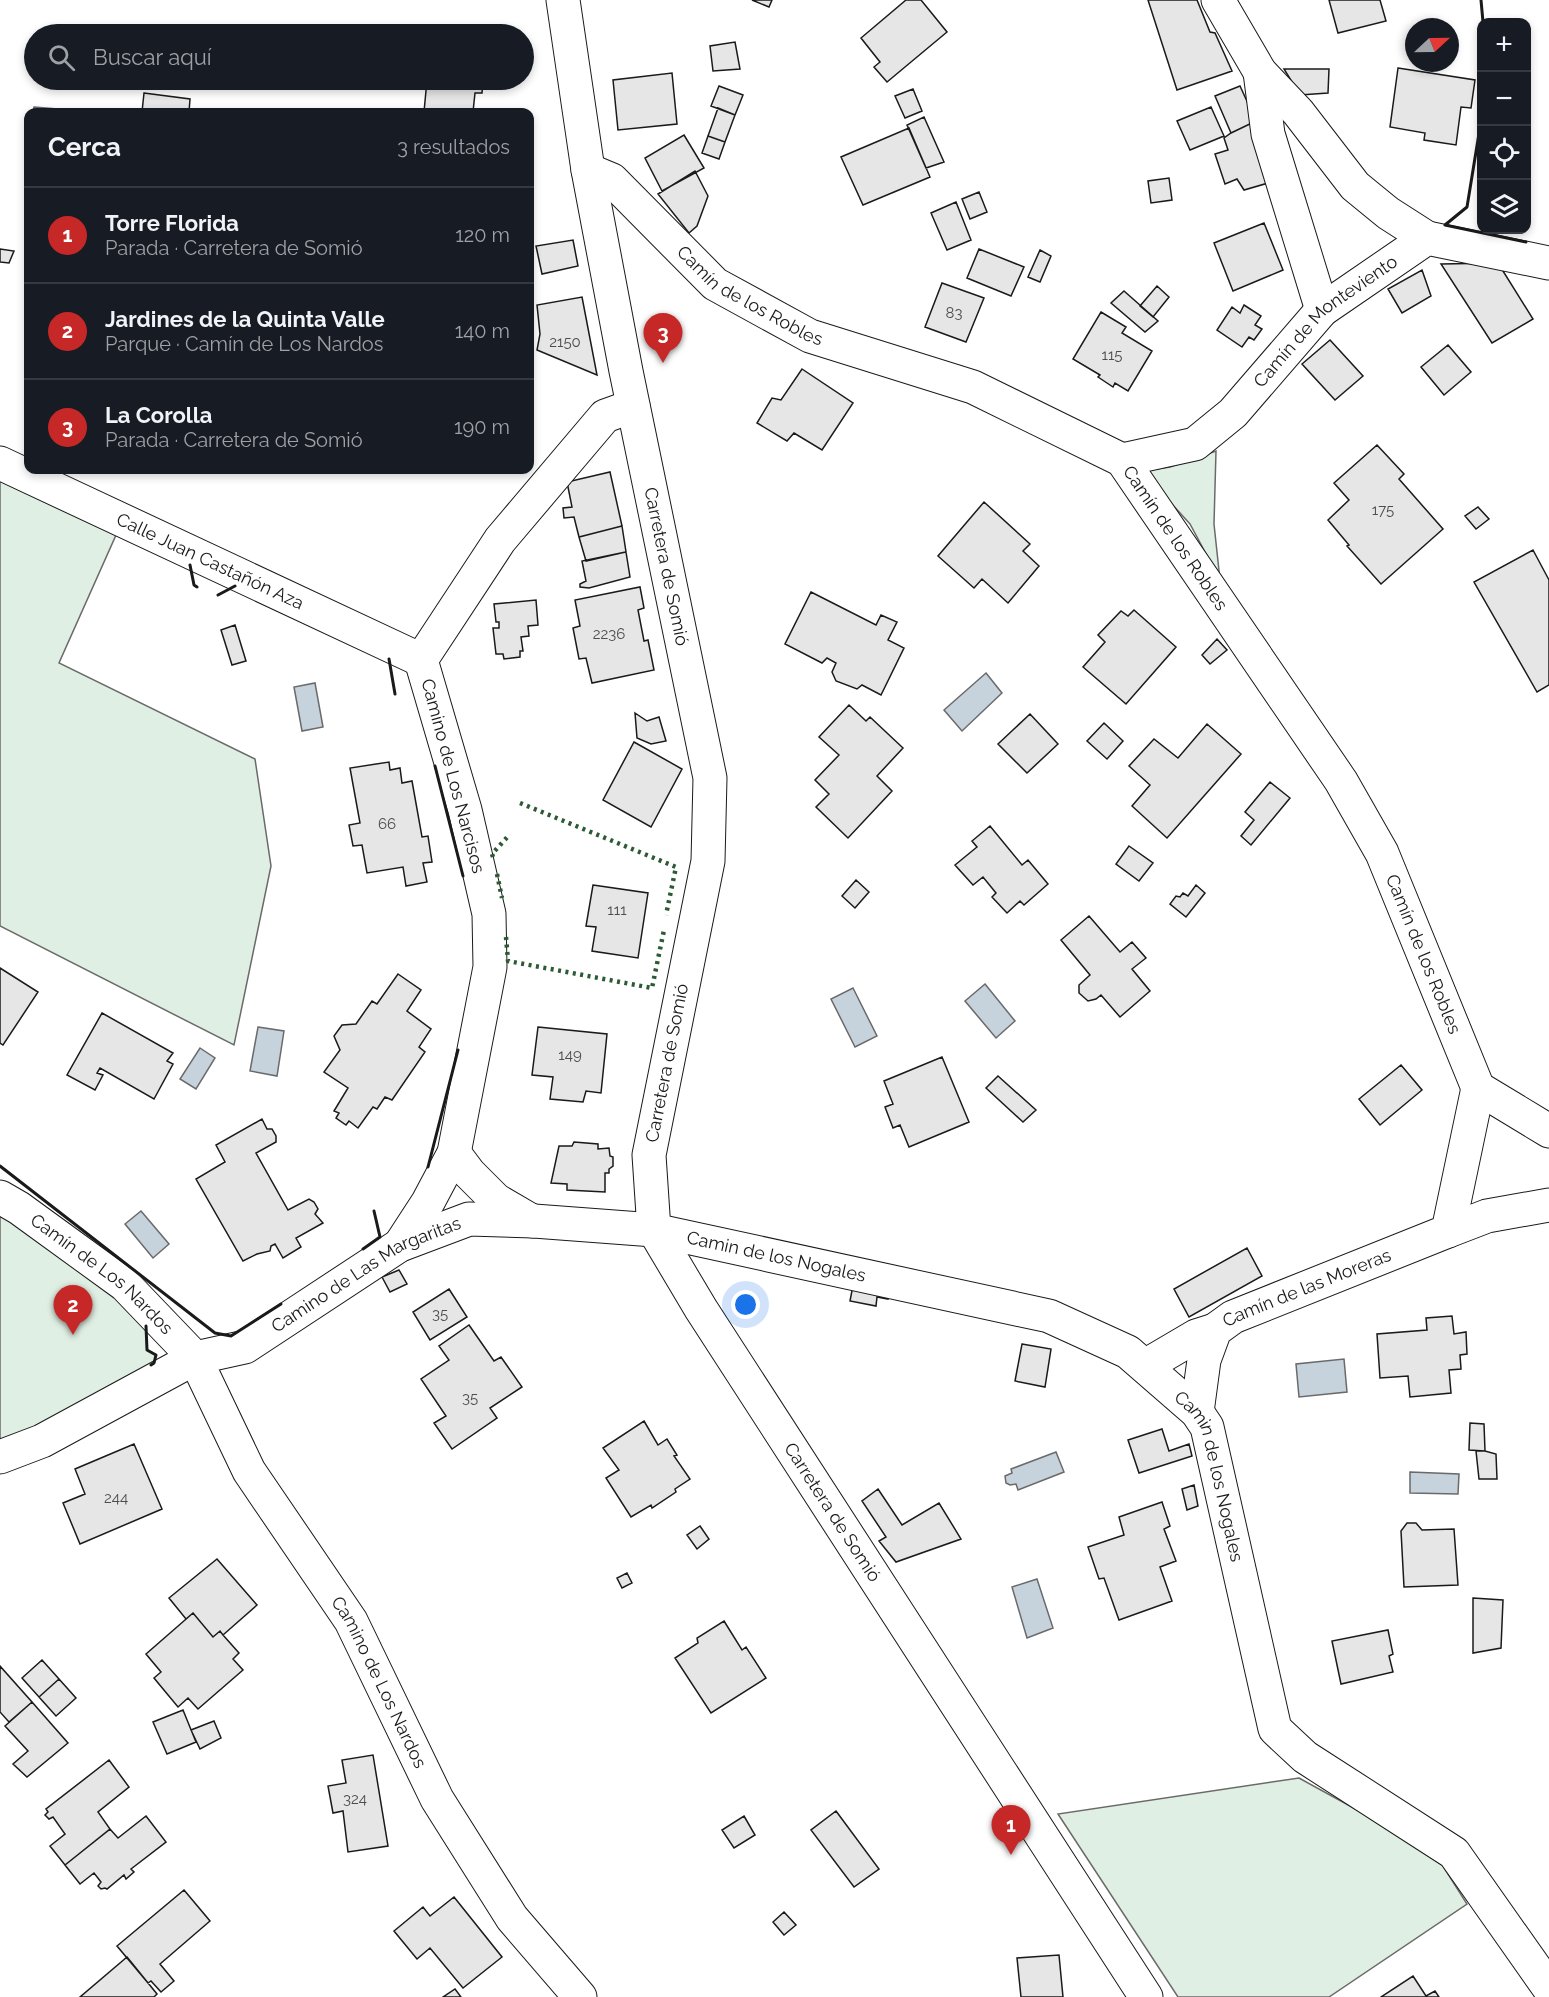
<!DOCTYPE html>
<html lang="es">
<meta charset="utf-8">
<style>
body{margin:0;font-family:Raleway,sans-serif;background:#242831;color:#f1f3f6}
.controls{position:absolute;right:18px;top:18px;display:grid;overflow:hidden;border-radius:12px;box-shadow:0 3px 9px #0003}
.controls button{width:54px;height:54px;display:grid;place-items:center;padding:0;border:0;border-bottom:2px solid #363941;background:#171b24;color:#f1f3f6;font:30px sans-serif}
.compass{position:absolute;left:1405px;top:18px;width:54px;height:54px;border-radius:50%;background:#171b24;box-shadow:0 3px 9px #0003;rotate:68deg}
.you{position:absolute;left:746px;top:1305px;width:21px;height:21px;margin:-15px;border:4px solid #fff;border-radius:50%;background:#1a73e8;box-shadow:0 0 0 9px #1a73e833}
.badge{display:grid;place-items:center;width:39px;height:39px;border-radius:50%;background:#c62828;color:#fff;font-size:20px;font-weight:700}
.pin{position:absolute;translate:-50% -50px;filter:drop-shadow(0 2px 3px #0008)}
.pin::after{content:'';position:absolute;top:32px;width:21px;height:18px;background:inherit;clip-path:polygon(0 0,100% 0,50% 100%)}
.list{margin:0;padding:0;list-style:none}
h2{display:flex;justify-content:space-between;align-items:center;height:78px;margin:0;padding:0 24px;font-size:26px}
h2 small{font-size:20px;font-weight:400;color:#9ea1a6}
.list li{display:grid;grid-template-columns:39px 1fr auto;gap:18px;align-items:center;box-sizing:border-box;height:96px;padding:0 24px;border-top:2px solid #363941}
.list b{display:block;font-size:22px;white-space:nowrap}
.list p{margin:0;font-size:20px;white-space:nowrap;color:#9ea1a6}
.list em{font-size:20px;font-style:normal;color:#9ea1a6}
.icon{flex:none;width:33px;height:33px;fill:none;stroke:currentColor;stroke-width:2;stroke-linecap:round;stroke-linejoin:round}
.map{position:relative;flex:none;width:1549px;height:1997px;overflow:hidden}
.search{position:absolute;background:#171b24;box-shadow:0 3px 9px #0003;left:24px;top:24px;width:510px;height:66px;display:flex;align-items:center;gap:15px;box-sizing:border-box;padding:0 21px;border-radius:33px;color:#9ea1a6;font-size:22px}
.panel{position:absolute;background:#171b24;box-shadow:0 3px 9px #0003;left:24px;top:108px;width:510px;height:366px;border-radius:12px}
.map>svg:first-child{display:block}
</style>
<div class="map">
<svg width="1549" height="1997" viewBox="0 0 1549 1997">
<rect width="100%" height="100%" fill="#fff"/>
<path fill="#e0efe3" stroke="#6a6a6a" stroke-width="1.5" d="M1216,451L1214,524L1220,580L1190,524L1142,471L1170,467Z
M0,481L116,535L59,663L255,759L271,866L234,1045L0,926Z
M0,1212L77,1267L133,1312L146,1327L147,1350L156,1355L154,1363L76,1410L0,1442Z
M1299,1778L1434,1852L1467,1904L1329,1997H1178L1058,1814Z"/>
<path fill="#c6d2dc" stroke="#6a6a6a" stroke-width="1.5" d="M34,107L94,112H33Z
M986,673L1002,693L962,731L944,710Z
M315,683L323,727L302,731L294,687Z
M985,984L1015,1021L996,1038L965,1001Z
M853,988L877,1036L855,1047L831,999Z
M258,1027L284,1031L277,1076L250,1071Z
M200,1048L215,1058L196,1089L180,1079Z
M141,1211L169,1244L153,1258L125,1224Z
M1344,1359L1347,1392L1299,1397L1296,1364Z
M1056,1452L1064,1472L1018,1490L1016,1484L1010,1485L1006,1483L1005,1476L1012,1473L1011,1469Z
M1410,1472L1459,1474L1458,1494L1410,1493Z
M1037,1579L1053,1628L1027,1638L1012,1587Z"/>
<path fill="#e6e6e6" stroke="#1a1a1a" stroke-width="1.5" d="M752,0H772L769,7Z
M906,0H921L947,32L887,82L874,67L880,62L861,38Z
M1148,0H1197L1210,32L1215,33L1232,71L1177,90Z
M1329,0H1380L1386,21L1338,33Z
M735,42L740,69L713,71L710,46Z
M1398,68L1475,80L1471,108L1461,107L1456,145L1424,140L1425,133L1390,127Z
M1284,69H1329L1328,93L1300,95Z
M672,73L677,124L618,130L613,80Z
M427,80H483L482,93H475L473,112H424Z
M719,86L743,95L735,115L711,106Z
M1240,86L1256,121L1231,133L1215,96Z
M913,89L922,111L905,118L895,96Z
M144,93L190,99L189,112H142Z
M1211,107L1224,136L1190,150L1177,121Z
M718,108L735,115L725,142L708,136Z
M924,117L944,162L926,168L907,125Z
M1256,121L1275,181L1244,190L1237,179L1225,184L1215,154L1228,150L1224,138L1231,133Z
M909,128L930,177L863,205L841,157Z
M684,135L704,168L662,191L645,158Z
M708,136L725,142L719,159L702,153Z
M695,171L708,196L697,226L689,233L658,194Z
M1169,178L1172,200L1151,203L1148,181Z
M979,192L987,212L970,219L962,199Z
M956,202L971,240L947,250L931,213Z
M1264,223L1283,270L1233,291L1214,243Z
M573,240L578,266L542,274L536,246Z
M0,249L14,251L9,263L0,262Z
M979,249L1024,267L1011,296L967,278Z
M1040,250L1051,256L1040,282L1028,277Z
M1498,263L1533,319L1492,343L1441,264Z
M1422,270L1431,296L1402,313L1388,289Z
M942,283L984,298L966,342L925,327Z
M1157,286L1169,297L1153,317L1140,306Z
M1124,291L1158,321L1145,332L1111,303Z
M582,297L597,375L537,350L540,334L537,305Z
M1244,305L1261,316L1255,325L1262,329L1254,340L1249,337L1242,347L1217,330L1232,307L1240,313Z
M1101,312L1126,327L1122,333L1152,351L1128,391L1115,383L1113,387L1098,377L1100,375L1073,359Z
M1330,340L1363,376L1335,400L1302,364Z
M1448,345L1471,372L1444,395L1421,367Z
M802,369L853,403L822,450L794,433L787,441L757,423L772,398L781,400Z
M1377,445L1404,474L1399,479L1443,529L1381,584L1347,546L1349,545L1328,520L1349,500L1334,483Z
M610,472L622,526L579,537L574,517L564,518L563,508L572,507L567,482Z
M984,502L1030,544L1023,551L1039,566L1008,603L982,579L974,588L938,556Z
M1478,507L1489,519L1476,529L1465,516Z
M622,526L626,552L586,561L579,537Z
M1533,550L1549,580V685L1537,692L1474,582Z
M626,552L630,577L589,588L580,587V584L586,581L582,561Z
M640,587L644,608L638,610L644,641L648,640L654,670L592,683L586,658L579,659L573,628L580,626L575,600Z
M811,592L876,625L881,615L897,622L888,640L904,648L881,695L862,685L857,689L836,681L832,672L836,663L827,658L822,663L785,644Z
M536,600L538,625L528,626L529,636L521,637L523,651H520V657L504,659L503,654H496L493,628H499V622H496L494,604Z
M1134,610L1176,647L1126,704L1083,667L1105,642L1098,635L1121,611L1128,616Z
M235,625L246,661L232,665L221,630Z
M1217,639L1227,650L1210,664L1202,655Z
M849,705L866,721L870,717L903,748L877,776L892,791L848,838L816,807L829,794L815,780L839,755L819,737Z
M635,713L647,721L659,717L666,741L651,744L637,738Z
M1030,714L1058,744L1027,773L998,744Z
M1104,723L1123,741L1107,759L1087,741Z
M1207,724L1241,754L1167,838L1132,806L1150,785L1129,766L1154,739L1178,758Z
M634,742L682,769L651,827L603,800Z
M389,762L390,770L400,768L402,783L412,781L422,837L428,836L432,862L423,863L427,882L406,886L403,867L367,873L362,845L353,846L349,825L360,823L350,768Z
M1270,782L1290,798L1251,845L1241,836L1254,820L1245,812Z
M990,826L1022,865L1028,860L1048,884L1024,905L1020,901L1007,913L992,897L996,893L983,877L973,885L955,865L977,847L972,841Z
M1129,846L1153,863L1139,881L1116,864Z
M856,880L869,892L855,908L842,896Z
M593,885L648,893L638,958L592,951L596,927L586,926Z
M1196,885L1205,893L1186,917L1170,904L1176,896L1180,897L1183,893L1188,896Z
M1089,916L1120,952L1132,942L1146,958L1132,969L1150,991L1120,1017L1101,995L1096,999L1088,1001L1079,993V985L1090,975L1061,940Z
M0,968L38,992L3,1045L0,1043Z
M398,974L421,990L407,1011L431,1029L419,1047L425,1052L392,1100L385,1097L377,1109L373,1107L358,1128L349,1121L346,1125L336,1118L339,1113L334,1111L348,1088L324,1072L340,1050L334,1036L342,1025L356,1024L372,1001L377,1004Z
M102,1013L173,1053L167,1061L173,1064L154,1099L100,1068L97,1073L103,1075L95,1090L67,1075Z
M538,1027L607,1034L601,1093L586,1091L583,1102L550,1099L553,1077L532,1075Z
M942,1057L969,1122L909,1147L900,1125L893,1128L885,1107L893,1104L884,1081Z
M1401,1065L1422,1090L1380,1125L1359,1099Z
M998,1076L1036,1110L1023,1122L986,1088Z
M262,1119L267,1129H272L276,1136V1142L256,1153L288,1210L309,1199L314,1202L318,1209L315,1214L323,1223L296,1238L301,1247L283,1258L275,1244L271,1246L270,1251L257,1254L243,1261L196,1179L225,1162L216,1145Z
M574,1142L598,1144V1149L609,1148L610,1156L613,1157V1166L609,1169V1173H605V1192L567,1190V1184L551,1183L559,1146H572Z
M1247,1248L1262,1276L1189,1317L1174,1289Z
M399,1270L407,1284L390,1292L382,1277Z
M854,1280L890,1286L888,1299L877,1297L876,1306L850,1301Z
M449,1289L467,1317L430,1340L413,1312Z
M1452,1316L1454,1334L1466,1332L1467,1354L1460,1355L1461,1369L1449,1370L1451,1393L1410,1397L1408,1376L1380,1378L1377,1334L1427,1330L1426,1318Z
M469,1325L494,1361L501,1357L522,1387L490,1408L497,1418L452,1449L434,1423L446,1416L421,1379L449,1360L439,1346Z
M1022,1344L1051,1349L1045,1387L1015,1381Z
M644,1421L658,1445L667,1439L677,1455L674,1456L690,1479L675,1489L676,1492L652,1508L651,1505L631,1517L606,1478L619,1470L603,1448Z
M1470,1423L1484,1424L1485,1451L1469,1450Z
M1162,1429L1169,1451L1189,1444L1192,1456L1139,1473L1128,1440Z
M134,1444L162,1509L80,1544L63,1503L85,1494L75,1469Z
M1476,1451H1485L1496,1454L1497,1479H1479Z
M1194,1485L1198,1506L1187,1510L1182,1489Z
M878,1489L902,1525L939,1503L961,1539L896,1562L879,1541L886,1537L862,1501Z
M1162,1502L1170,1526L1164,1529L1176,1561L1160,1567L1172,1601L1119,1620L1104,1578L1099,1579L1088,1547L1124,1535L1119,1517Z
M1407,1523H1416L1422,1530L1454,1529L1458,1585L1404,1587L1401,1531Z
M700,1526L709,1539L697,1549L687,1535Z
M217,1559L257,1605L223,1635L220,1631L213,1637L193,1613L186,1619L169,1598Z
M627,1573L632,1583L622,1588L617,1578Z
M1473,1598L1503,1600L1501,1648L1473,1653Z
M193,1613L213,1637L220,1631L223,1635L239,1653L233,1659L243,1670L198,1709L188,1698L178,1707L154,1678L161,1672L146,1654Z
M724,1621L742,1650L746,1647L766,1678L711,1713L675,1658L698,1643L697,1638Z
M1388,1630L1393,1654L1389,1656L1393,1672L1341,1684L1332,1641Z
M42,1660L59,1679L39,1697L22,1678Z
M0,1666L32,1702L9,1722L0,1712Z
M59,1679L76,1698L56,1716L39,1697Z
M32,1702L68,1743L27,1777L13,1764L28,1751L5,1726Z
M183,1710L196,1742L167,1754L153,1722Z
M214,1721L221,1738L200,1749L191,1730Z
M373,1755L388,1846L348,1852L343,1811L333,1813L328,1786L346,1783L342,1760Z
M109,1760L129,1787L98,1812L110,1829L65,1865L50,1846L65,1834L53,1817L49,1819L45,1815L48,1812L46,1809Z
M836,1811L879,1869L854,1887L811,1830Z
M146,1816L166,1842L131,1869L134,1872L126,1879L124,1875L107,1889L105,1888L101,1889L98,1886L101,1882L94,1873L80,1884L65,1865L110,1829L118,1838Z
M744,1816L755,1835L734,1848L722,1830Z
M184,1890L210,1921L160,1964L174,1981L161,1992L151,1981L148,1983L117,1946Z
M454,1897L502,1957L463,1988L430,1948L417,1959L394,1931L423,1907L430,1916Z
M784,1912L796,1925L784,1935L773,1922Z
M1059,1955L1063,1997H1021L1017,1958Z
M127,1957L157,1994L154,1997H80Z
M1413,1976L1426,1996L1435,1991L1439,1997H1381Z
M455,1989L461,1997H443Z"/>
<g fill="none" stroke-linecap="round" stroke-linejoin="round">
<defs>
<g id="minor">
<path id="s1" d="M563,0L588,170L626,371L710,778L708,861L649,1155L654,1230L701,1309L1146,1997"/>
<path d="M1218,0L1260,72L1298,112L1355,186L1388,213L1427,238"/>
<path d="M1260,72L1268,134L1322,310"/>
<path id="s2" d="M588,170L612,180L715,284L810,336L973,387L1122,460L1341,781L1382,853L1478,1088L1549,1131"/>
<path id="s3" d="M1122,460L1195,444L1233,413L1322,310L1427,238L1549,263"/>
<path id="s4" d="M0,463L421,660"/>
<path d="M454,1153L469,1173L496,1200L532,1221"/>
<path id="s5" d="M0,1197L19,1208L125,1285L195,1358L249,1471L351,1621L437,1799L512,1918L580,1997"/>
<path d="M1448,1231L1487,1216L1549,1205"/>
<path d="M400,1245L428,1202L454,1153L490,967L489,914L465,810L421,660L500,540L605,416L633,406"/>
<path d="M1145,1366L1196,1336L1215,1330"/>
<path id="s6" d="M1197,1412L1204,1360L1215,1330L1233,1317L1448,1231L1478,1088"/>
<path id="s7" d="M0,1457L42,1441L195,1358L245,1347L400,1245L469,1219L534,1221L654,1230L1049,1316L1128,1352L1197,1412L1207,1427L1275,1729L1305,1757L1454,1853L1549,1988"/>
</g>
</defs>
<use href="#minor" stroke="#1a1a1a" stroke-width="35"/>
<use href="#minor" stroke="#fff" stroke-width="33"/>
<path stroke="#2b5a34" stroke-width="4.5" stroke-dasharray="3 4.5" stroke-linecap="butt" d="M520,803L676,867L666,915
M493,857L492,854L510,834
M497,874L502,898
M506,937L508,961L652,988L664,930"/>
<path stroke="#1a1a1a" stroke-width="3" d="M1481,0L1483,22
M1482,115L1467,207L1445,225L1526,242
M190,565L194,585L197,587
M218,595L235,586
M389,659L395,694
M435,766L463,876
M0,1166L215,1333L231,1336L281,1304
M428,1167L458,1050
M363,1249L380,1237L374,1211
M146,1326L147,1350L156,1355L154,1363L151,1365"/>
</g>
<g text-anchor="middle" stroke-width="4.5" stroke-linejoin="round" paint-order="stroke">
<g font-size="15" fill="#4d4d4d">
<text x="954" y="318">83</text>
<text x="565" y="347">2150</text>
<text x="1112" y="360">115</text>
<text x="1383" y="515">175</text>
<text x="609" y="639">2236</text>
<text x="387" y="829">66</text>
<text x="617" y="915">111</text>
<text x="570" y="1060">149</text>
<text x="440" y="1319">35</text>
<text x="470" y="1403">35</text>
<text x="116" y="1503">244</text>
<text x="355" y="1804">324</text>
</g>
<g font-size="18" fill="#1a1a1a" stroke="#fff">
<text dy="6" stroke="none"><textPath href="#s2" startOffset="208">Camín de los Robles</textPath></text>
<text dy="6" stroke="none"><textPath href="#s3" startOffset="255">Camín de Monteviento</textPath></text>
<text dy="6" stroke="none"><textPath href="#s2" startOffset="712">Camín de los Robles</textPath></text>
<text dy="6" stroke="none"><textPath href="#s4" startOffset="232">Calle Juan Castañón Aza</textPath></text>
<text dy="6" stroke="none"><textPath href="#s1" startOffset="576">Carretera de Somió</textPath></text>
<text transform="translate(453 776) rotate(75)" y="6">Camino de Los Narcisos</text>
<text dy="6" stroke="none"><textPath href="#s2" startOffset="1198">Camín de los Robles</textPath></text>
<text transform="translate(667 1063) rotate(-79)" y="6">Carretera de Somió</text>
<text dy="6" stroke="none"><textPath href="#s7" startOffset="840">Camin de los Nogales</textPath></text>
<text dy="6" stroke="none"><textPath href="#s5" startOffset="128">Camín de Los Nardos</textPath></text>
<text dy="6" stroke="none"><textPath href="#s7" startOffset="412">Camino de Las Margaritas</textPath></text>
<text dy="6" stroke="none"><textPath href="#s6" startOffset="186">Camín de las Moreras</textPath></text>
<text dy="6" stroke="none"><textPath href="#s7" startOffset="1362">Camin de los Nogales</textPath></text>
<text dy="6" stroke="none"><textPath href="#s1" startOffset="1584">Carretera de Somió</textPath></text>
<text dy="6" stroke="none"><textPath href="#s5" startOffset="628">Camino de Los Nardos</textPath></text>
</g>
</g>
</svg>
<div class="controls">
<button>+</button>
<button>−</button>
<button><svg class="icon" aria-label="locate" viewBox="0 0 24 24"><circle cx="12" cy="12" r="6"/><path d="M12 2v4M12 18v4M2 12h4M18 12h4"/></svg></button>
<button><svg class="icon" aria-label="layers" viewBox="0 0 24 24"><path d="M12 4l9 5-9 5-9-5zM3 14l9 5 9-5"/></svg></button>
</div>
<svg class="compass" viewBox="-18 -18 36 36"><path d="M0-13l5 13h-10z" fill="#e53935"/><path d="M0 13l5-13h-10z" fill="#9ea1a6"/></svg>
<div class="you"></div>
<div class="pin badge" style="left:1011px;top:1855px">1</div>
<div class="pin badge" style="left:73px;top:1335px">2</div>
<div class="pin badge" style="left:663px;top:363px">3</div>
<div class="search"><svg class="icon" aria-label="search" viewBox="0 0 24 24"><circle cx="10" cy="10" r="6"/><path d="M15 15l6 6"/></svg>Buscar aquí</div>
<section class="panel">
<h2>Cerca<small>3 resultados</small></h2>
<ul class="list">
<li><span class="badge">1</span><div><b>Torre Florida</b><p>Parada · Carretera de Somió</p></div><em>120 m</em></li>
<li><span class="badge">2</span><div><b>Jardines de la Quinta Valle</b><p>Parque · Camín de Los Nardos</p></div><em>140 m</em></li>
<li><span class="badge">3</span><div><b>La Corolla</b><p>Parada · Carretera de Somió</p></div><em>190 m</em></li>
</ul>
</section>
</div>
